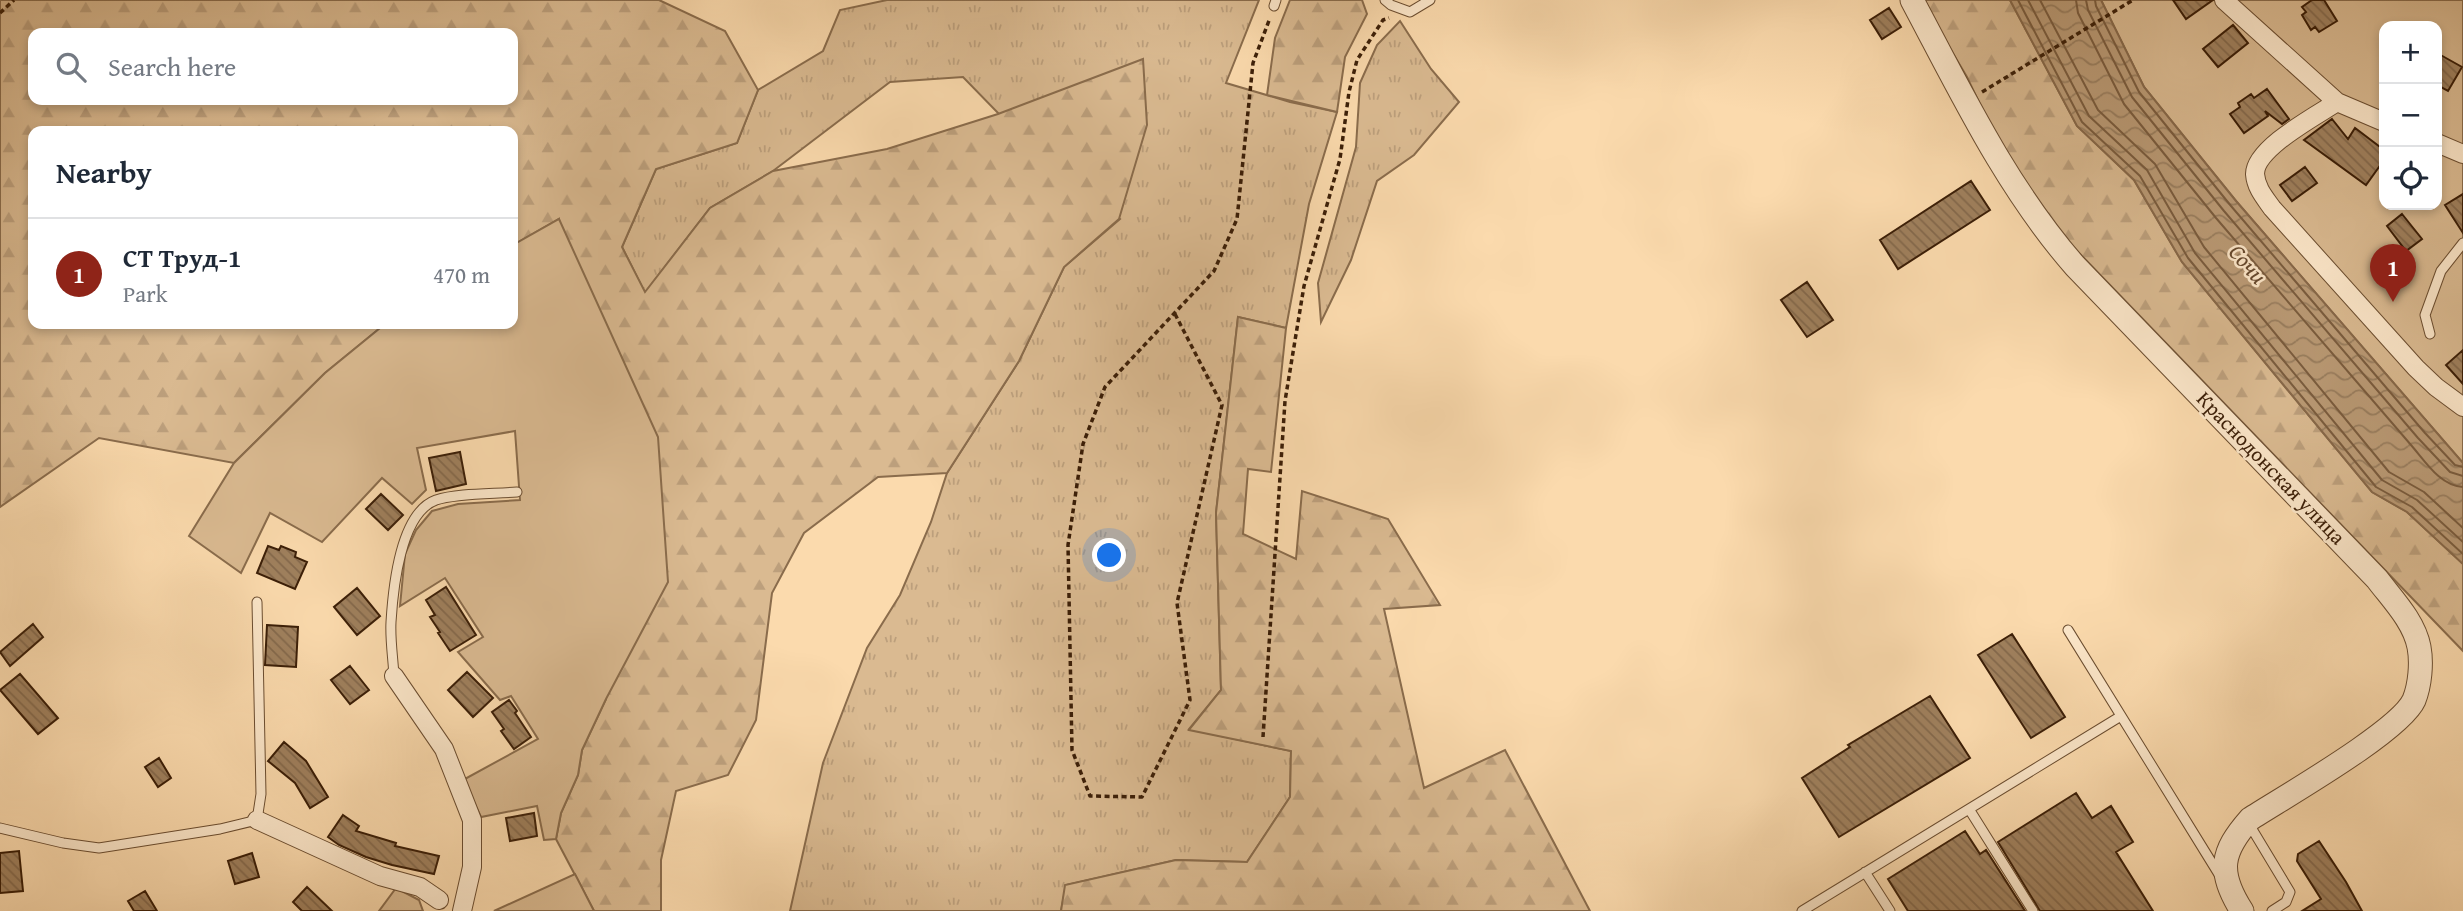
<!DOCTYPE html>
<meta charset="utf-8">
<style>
body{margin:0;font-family:"Gentium Book Plus",serif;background:#f6f6f7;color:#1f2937}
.controls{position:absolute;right:21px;top:21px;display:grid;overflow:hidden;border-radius:14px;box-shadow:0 4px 10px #0003}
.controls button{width:63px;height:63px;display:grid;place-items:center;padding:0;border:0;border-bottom:2px solid #e0e1e3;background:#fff;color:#1f2937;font:35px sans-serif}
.you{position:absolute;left:1110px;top:556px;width:24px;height:24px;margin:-18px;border:5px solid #fff;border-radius:50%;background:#1a73e8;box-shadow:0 0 0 10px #1a73e833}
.badge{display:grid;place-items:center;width:46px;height:46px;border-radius:50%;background:#8f2418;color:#fff;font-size:23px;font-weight:700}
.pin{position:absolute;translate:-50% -58px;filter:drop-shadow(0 2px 4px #0008)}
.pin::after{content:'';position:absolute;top:37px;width:24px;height:21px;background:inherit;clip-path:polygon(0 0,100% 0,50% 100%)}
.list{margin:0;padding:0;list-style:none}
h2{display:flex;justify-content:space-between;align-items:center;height:91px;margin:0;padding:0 28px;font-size:30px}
h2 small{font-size:23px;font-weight:400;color:#747a83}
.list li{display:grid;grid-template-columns:46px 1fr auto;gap:21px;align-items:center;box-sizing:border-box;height:112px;padding:0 28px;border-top:2px solid #e0e1e3}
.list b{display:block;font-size:26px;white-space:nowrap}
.list p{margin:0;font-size:23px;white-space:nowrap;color:#747a83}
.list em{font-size:23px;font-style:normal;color:#747a83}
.icon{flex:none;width:38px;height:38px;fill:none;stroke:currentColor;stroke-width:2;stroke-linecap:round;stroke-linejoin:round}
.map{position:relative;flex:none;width:2463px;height:911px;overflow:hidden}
.search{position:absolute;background:#fff;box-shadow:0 4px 10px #0003;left:28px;top:28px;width:490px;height:77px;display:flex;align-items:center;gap:18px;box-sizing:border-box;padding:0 24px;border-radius:14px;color:#747a83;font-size:26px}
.panel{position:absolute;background:#fff;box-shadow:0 4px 10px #0003;left:28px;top:126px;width:490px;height:203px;border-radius:14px}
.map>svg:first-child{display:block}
</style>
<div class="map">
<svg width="2463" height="911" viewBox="0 0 2463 911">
<defs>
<pattern id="grass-tufts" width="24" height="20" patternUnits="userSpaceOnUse" patternTransform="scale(1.75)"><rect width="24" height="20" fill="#daba91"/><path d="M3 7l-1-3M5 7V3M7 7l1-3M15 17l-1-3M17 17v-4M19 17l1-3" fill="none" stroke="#bc9f7c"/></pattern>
<pattern id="forest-firs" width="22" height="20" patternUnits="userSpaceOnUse" patternTransform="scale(1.75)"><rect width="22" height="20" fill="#daba91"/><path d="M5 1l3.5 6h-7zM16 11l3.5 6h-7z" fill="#bc9f7c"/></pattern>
<pattern id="water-waves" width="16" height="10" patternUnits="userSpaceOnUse" patternTransform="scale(1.75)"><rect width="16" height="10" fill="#ba9a75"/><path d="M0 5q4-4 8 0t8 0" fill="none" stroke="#987d5e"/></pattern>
<pattern id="building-back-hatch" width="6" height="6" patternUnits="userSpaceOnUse" patternTransform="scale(1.75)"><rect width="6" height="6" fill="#9f805d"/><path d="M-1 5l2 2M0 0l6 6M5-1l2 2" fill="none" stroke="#83684b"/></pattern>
</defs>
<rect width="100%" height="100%" fill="#fbdaad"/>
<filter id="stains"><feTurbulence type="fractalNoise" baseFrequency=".00286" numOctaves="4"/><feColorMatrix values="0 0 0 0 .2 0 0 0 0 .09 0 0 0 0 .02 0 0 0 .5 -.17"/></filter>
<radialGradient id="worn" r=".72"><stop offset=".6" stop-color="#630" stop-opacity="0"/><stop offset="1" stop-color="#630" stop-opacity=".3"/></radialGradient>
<path fill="url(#grass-tufts)" stroke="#8a6c4c" stroke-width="2" d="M887,0H1259L1226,83L1290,102L1337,112L1309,204L1286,328L1238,317L1216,513L1221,690L1189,729L1291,751L1290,797L1247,862L1176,860L1066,885L1061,911H790L823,763L867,648L900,595L931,522L947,473L1019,361L1064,267L1120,219L999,114L963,77L890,82L773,171L710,208L645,293L622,247L656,169L737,143L758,90L823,51L840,10Z
M1400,21L1431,69L1459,102L1414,155L1377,181L1351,260L1321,322L1318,283L1356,147L1360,83L1377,45Z"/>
<path fill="url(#forest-firs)" stroke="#8a6c4c" stroke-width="2" fill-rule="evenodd" d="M0,0H659L725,31L758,90L737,143L656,169L622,247L645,292L710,208L773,171L887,149L998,114L1143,59L1147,125L1119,219L1064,267L1019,361L947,473L878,477L804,533L772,593L756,720L728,775L676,791L661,860V911H594L556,839L561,813L578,775L582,750L606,699L559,219L513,245V131H33V324H385L325,373L234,463L99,438L0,507ZM33,33H513V100H33Z
M1290,0H1362L1367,14L1345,57L1337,112L1267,95L1275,38Z
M1921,0H2010L2077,126L2134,180L2182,262L2372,492L2407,512L2463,564V651L2056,229L1993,132L1967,77Z
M1238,317L1286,328L1271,472L1248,469L1243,534L1296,559L1302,491L1388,519L1440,605L1384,609L1424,788L1505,750L1590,911H1061L1065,885L1176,860L1247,862L1290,797L1291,751L1189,730L1221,690L1216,513Z"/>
<path fill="#daba91" stroke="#8a6c4c" stroke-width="2" fill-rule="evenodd" d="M2101,0H2463V463L2236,201L2144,87ZM2384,26H2437V205H2384Z
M559,219L658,437L668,582L606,699L582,750L578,775L561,813L556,839L544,840L537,806L481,817L463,780L538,739L511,696L500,700L458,652L483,637L445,578L400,606L405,554L416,530L432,511L458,504L520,500L515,431L417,448L426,490L412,504L382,478L322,542L270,513L241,573L189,536L234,463L325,373L385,324H513V245Z
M575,874L594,911H494Z
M396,888L419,900L423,911H379Z"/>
<path fill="url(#water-waves)" stroke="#876849" stroke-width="2" d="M2010,0H2101L2144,87L2236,201L2463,463V564L2407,512L2372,492L2182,262L2134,180L2077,126Z"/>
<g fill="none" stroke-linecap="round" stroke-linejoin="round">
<path stroke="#7a5c3e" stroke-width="2" d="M2018,0L2082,122L2140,176L2188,258L2376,487L2412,507L2463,554
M2028,0L2089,116L2147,170L2195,253L2382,480L2417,500L2463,542
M2040,0L2098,110L2155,164L2204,247L2389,472L2424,492L2463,528
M2076,0L2078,13L2124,104L2216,218L2411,445C2425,461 2440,486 2463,487
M2086,0L2088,10L2132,97L2224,211L2418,438L2450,472L2463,476
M2095,0L2096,6L2139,92L2231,206L2425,433L2455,465L2463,467"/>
</g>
<path fill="url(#building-back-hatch)" stroke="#3b1e07" stroke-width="2" d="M2173,0H2213L2186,19Z
M2312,0H2324L2337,21L2319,32L2315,27L2311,30L2302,15L2306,12L2302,7Z
M1889,8L1901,27L1882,39L1870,20Z
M2233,25L2248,43L2218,67L2203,49Z
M2437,53L2462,67L2448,91L2437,85Z
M2267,89L2289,119L2282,124L2265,111L2268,116L2244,133L2230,114L2240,107L2238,103L2251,94L2254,98Z
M2332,119L2348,139L2355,128L2384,150V160L2366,185L2304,140Z
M2305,167L2317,183L2292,201L2280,185Z
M1971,181L1990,210L1898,269L1880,240Z
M2463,194V233L2445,205Z
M2402,214L2422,239L2406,251L2387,226Z
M1807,282L1833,320L1807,337L1781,300Z
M2463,350V384L2446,365Z
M460,452L466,484L436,491L429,458Z
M381,494L403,515L388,530L366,509Z
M268,546L279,550L281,546L296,552L295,557L307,562L295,589L257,573Z
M446,587L476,635L450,651L438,633L440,632L430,617L435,615L426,600Z
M357,588L380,616L357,635L334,607Z
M33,624L43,637L10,666L0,652Z
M267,625L298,627L296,667L265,665Z
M2012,634L2065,717L2031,738L1978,655Z
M350,666L369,690L350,704L331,680Z
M467,672L493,698L473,717L448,690Z
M20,674L58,718L38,734L0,690Z
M1930,696L1970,758L1839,837L1802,778L1850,747L1848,745Z
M509,700L517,711L515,713L531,737L514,749L501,731L504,729L492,712Z
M284,742L306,761L328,797L310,808L295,783L268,761Z
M159,758L171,778L158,787L145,767Z
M2076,793L2092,818L2111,806L2133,842L2116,852L2153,911H2040L1998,842Z
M534,813L537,836L510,841L506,818Z
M343,815L359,826L356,831L396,843L395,846L439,856L434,874L392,865L366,857L339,845L328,837Z
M1965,831L1980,854L1986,850L2025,911H1908L1888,879Z
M2319,841L2346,882L2362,911H2302L2321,899L2297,861L2298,854Z
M19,851L23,891L0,893V853Z
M252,853L259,877L235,884L228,861Z
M307,887L332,911H302L293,902Z
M145,891L157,911H134L128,901Z"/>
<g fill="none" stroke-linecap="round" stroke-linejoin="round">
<defs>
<path id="service" d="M1385,0L1391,5L1410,12L1430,0
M1274,6L1276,0
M2430,334L2425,315L2441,271L2463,243
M2068,630L2220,876
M394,676C393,658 390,639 391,622C393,589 400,513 436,500C458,493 493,494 517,492
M1969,809L2033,911
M2249,824L2290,892L2286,902L2272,911
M0,828L63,843L99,848L220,829L257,820L261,794L257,602
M1865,872L1890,911
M1802,911L2121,716"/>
<path id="minor" d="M2224,0L2337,102L2384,122
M2337,102C2316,116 2255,148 2255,174C2256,188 2265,198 2272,208L2416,368L2436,387L2463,407
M2437,143L2463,154
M394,676L444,749L472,820V867L462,911
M257,820L380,876L420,887L439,900"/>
<path id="tertiary" d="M1912,0C1961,92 2006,187 2075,266L2377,579C2392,599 2414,621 2419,647C2422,663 2420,685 2414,700C2400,731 2284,797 2250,819C2221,852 2217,872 2242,911"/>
</defs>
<use href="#service" stroke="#6b4d30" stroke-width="11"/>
<use href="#minor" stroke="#6b4d30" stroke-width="20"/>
<use href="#tertiary" stroke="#6b4d30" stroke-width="25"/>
<path stroke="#3b1e07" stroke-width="3.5" stroke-dasharray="5 3.5" stroke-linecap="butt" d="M0,13L14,0
M1982,92L2133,0
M1175,314L1222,405L1177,603L1190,700L1142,797L1090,796L1072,750L1068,545L1083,444L1105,387L1214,271L1237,219L1253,63L1270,18
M1263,737L1285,401L1304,286L1340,159L1349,92L1357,60L1383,20L1389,18"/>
<use href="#service" stroke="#fce7ca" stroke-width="9"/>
<use href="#minor" stroke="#fce7ca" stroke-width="18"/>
<use href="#tertiary" stroke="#fce7ca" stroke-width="23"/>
</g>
<g text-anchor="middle" stroke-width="5" stroke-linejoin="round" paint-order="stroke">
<g font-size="21" fill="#3b1e07" stroke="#fce7ca">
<text transform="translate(2271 468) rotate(46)" y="7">Краснодонская улица</text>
</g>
<g font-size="23" font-style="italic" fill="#67492e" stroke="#fce7ca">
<text transform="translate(2248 264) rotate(49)" y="8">Сочи</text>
</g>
</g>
<rect width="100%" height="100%" filter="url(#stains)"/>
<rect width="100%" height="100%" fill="url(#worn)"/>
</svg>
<div class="controls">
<button>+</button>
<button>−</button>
<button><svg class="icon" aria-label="locate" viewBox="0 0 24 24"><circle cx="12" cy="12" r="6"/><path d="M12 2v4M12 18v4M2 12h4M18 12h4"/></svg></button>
</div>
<div class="you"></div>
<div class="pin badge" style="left:2393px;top:302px">1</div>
<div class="search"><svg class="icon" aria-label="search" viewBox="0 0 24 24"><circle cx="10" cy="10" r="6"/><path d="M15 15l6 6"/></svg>Search here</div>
<section class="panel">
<h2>Nearby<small></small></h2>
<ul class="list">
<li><span class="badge">1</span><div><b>СТ Труд-1</b><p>Park</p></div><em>470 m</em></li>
</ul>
</section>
</div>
